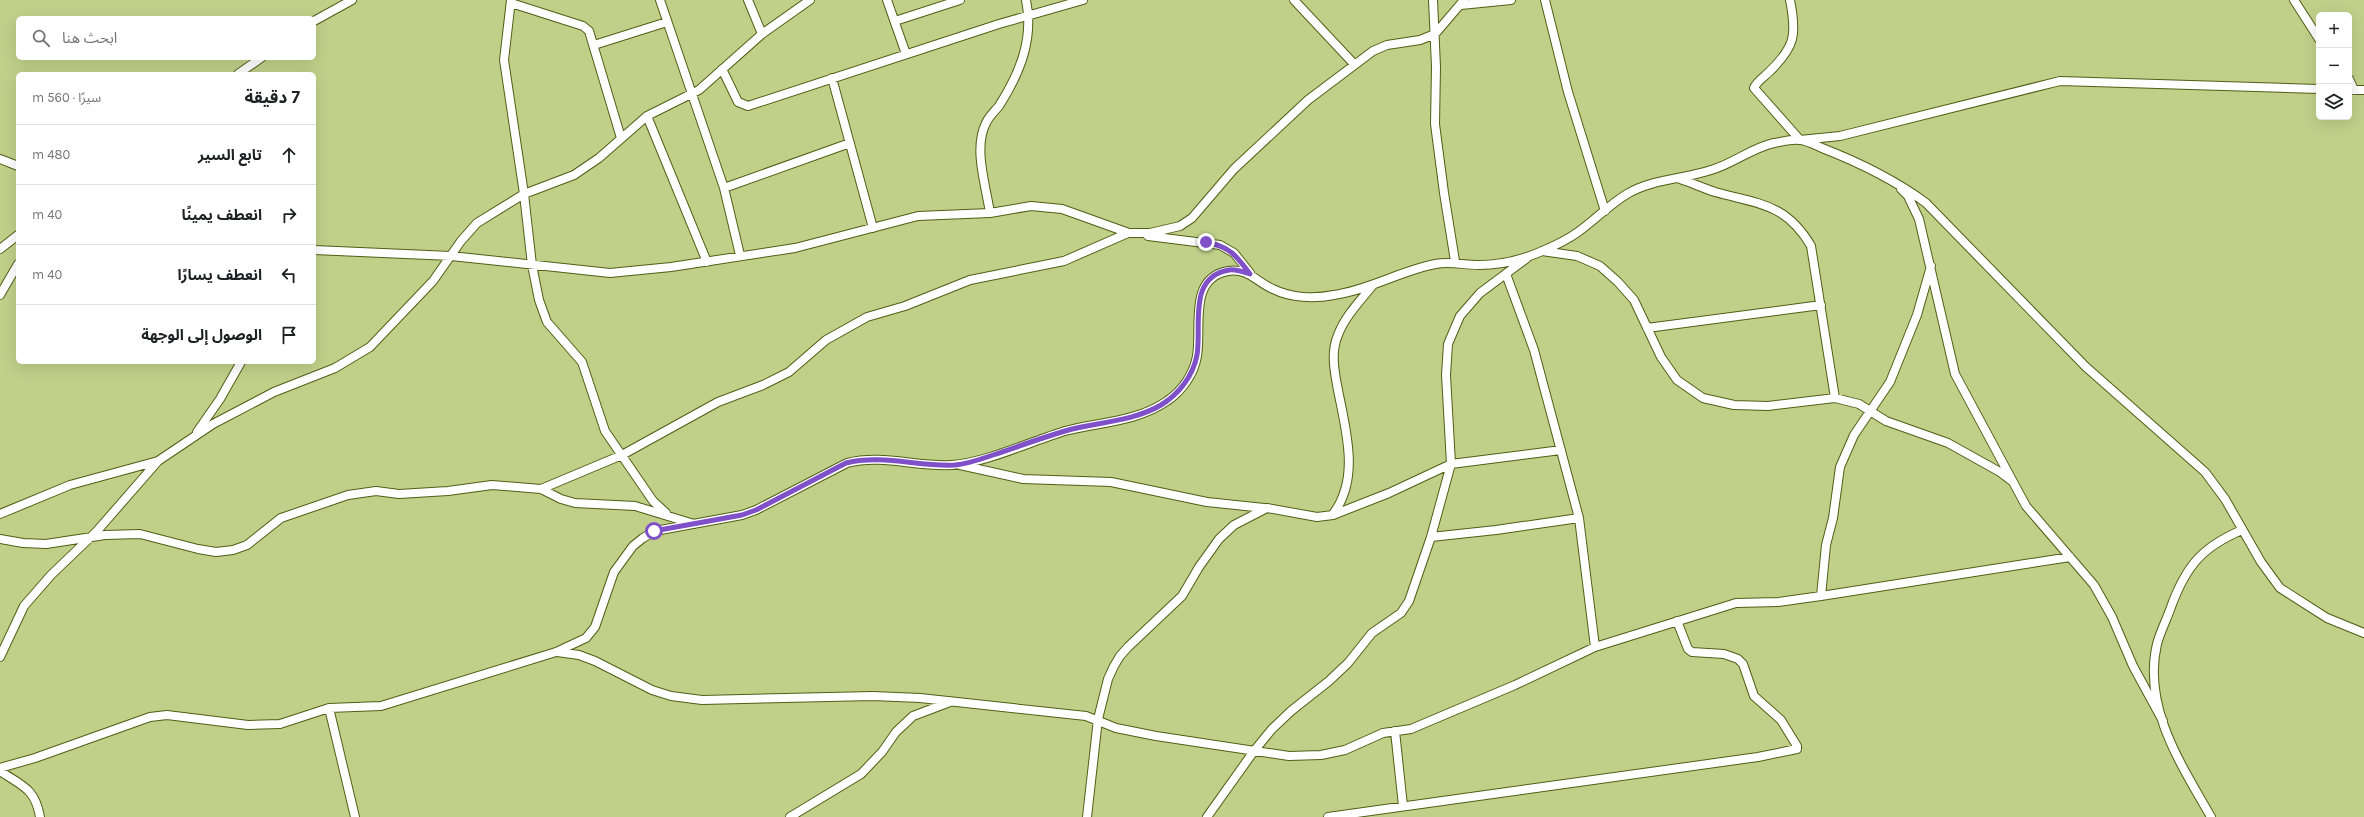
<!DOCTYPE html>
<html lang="ar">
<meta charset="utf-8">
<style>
body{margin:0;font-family:Karla,"Noto Sans Arabic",sans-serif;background:#f2f2f2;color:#202124;direction:rtl}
.controls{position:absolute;right:12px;top:12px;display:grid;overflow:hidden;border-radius:6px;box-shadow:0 4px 16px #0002}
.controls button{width:36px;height:36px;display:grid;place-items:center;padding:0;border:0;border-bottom:1px solid #e0e0e0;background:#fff;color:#202124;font:20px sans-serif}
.stop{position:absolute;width:12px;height:12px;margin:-9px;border:3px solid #8050c8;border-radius:50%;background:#fff}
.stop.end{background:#8050c8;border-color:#fff;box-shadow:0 1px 4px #0008}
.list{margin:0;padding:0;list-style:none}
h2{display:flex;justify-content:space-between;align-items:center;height:52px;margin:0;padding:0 16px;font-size:17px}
h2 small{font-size:13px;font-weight:400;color:#757577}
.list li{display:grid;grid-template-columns:26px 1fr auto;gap:12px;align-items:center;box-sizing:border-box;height:60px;padding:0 16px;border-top:1px solid #e0e0e0}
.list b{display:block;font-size:15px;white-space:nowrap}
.list em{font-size:13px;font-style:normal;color:#757577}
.icon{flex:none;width:22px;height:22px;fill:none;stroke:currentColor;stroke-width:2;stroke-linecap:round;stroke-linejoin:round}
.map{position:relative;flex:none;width:2364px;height:817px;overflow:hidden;direction:ltr}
.search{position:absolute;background:#fff;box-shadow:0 4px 16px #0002;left:16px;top:16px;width:300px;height:44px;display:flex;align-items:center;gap:10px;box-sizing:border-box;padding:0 14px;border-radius:6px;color:#757577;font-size:15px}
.panel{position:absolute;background:#fff;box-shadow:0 4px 16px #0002;left:16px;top:72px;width:300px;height:292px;border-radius:6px;direction:rtl}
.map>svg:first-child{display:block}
</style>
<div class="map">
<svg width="2364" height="817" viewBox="0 0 2364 817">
<rect width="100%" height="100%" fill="#c0d089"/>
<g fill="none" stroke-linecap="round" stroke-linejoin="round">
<defs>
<path id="minor" d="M511,0L504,60L524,194L532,265L539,300L547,322L582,362L605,431L653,501L666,513
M660,0L724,188L740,255
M748,0L762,34
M887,0L906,54
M1294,0L1354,64
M1433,0L1436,67L1435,124L1444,193L1455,261
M1545,0L1568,92L1605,211
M1790,0C1797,35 1795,47 1769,72C1764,77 1756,82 1754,88L1800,140L1840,136L2060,81L2319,89
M2294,0L2319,39
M511,3L583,26L589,31L621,138
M1461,5L1511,0
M314,21L352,0
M895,21L960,0
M594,45L667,22
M722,69L738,102L748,106L999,24L1083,0
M238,74L261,58
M832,78L873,228
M2349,79L2354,90
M2349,90H2364
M647,116L707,262
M0,159L18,166
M1680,179C1692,183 1703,188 1715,192C1758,204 1786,203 1811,246L1835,398
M724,188L850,143
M1901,189L1908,196L1919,219L1955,374L2026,506L2094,585L2112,617L2133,666L2163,721
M990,213C986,186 973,148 986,123C989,116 995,111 999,106C1020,73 1034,39 1026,0
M1148,236L1220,245L1234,253L1250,273
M0,249L18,235
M314,250L451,256L610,273L671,267L795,248L918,216L990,213L1031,206L1062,209L1129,233
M1542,251L1577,256L1600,266L1618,282L1634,300L1661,357L1677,380L1703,398L1734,405L1768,406L1835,398L1859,404L1886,421L1948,443L2000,472L2012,481
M1506,274L1534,350L1579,518L1595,647
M0,295L18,264
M1647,328L1821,305
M197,432L220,399L241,362
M960,465L1023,479L1111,482L1207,502L1264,508
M541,489L622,455L718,402L763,385L789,372L826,340L867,317L905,306L970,280L1064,261L1128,233H1150L1180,226L1192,218L1234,169L1308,100L1373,51L1387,45L1420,40L1435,34L1464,0
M0,514L70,485L158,461
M1333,514C1361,477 1345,428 1337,385C1334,369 1331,351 1338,335C1345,316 1361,300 1373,285
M1431,537L1496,530L1579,518
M0,539L23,543L46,544L105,535L140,534L198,549L216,552L233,550L247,545L281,518L348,495L376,491L399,494L448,491L492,485L541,489L561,499L575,503L635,506L694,524
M1821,596L1826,545L1833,518L1840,467L1854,435L1890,382L1917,315L1931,266
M557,652L579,655L595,661L652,690L671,696L702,700L873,696L920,698L1086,716L1116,728L1156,736L1289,756L1321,755L1345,750L1383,733L1411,729L1515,685L1595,647L1736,603L1778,602L1821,596L2070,557
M0,657L24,606L51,575L97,531L158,461L213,424L274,392L335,368L370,347L433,281L461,241L477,223L524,194L574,175L599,158L647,116L699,90L762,34L810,0
M329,708L355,817
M1395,731L1403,806
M0,768L35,758L150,717L167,715L248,725L280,724L329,708L381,706L556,652L586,638L595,627L614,572L633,546L643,538L655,531L742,515L756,510L847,463C882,454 916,467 952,465C985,463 1032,441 1065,431C1099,422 1137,422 1167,401C1182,391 1194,374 1197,356C1202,327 1188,278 1228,271C1247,267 1258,283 1273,289C1291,298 1314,299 1334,295C1369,290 1400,271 1435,264C1451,261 1463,265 1479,265C1499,265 1521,260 1540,252C1552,247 1567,240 1578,232C1595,220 1610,204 1627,194C1652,179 1684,179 1711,170C1733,164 1751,148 1774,143C1781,142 1791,139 1799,140C1806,140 1815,145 1822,148C1858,162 1895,180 1926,203L2086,367L2205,472L2225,499L2261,562L2280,588L2327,618L2364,633
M0,771C22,786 35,788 40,817
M790,817L861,774L882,752L896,732L913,716L950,702
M1087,817L1098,719L1108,679L1114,666L1120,656L1128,647L1182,596L1199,567L1219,539L1234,525L1267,508L1317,517L1333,515L1389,493L1451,464L1561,450
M1207,817L1254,751L1272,729L1291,711L1329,681L1348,663L1372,633L1401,613L1409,601L1431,537L1451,464L1446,375L1448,344L1460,316L1480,293L1527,258
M1328,817L1758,757L1797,749V746L1781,720L1754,696L1743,664L1738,659L1724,654L1692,652L1688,649L1677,621
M2211,817C2182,766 2142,707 2157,644C2160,632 2167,619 2171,607C2186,566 2202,547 2242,530"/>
</defs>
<use href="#minor" stroke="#525e16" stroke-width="10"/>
<use href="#minor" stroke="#fff" stroke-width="8"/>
</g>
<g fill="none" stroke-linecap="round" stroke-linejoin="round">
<path stroke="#8050c8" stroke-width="5" d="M654,531L742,515L756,510L846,463C883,454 918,467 955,465C968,464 981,459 993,455C1017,447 1041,438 1065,431C1097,422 1132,422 1161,405C1179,394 1193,376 1197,355C1202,326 1187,277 1229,270C1235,269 1244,272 1250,274C1236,255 1230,247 1206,242"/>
</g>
</svg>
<div class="controls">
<button>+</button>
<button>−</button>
<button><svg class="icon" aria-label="layers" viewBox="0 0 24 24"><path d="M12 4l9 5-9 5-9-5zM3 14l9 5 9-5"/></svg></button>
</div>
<div class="stop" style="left:654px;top:531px"></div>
<div class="stop end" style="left:1206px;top:242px"></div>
<div class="search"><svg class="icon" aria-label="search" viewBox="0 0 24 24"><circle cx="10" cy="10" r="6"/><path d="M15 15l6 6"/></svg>ابحث هنا</div>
<section class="panel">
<h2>7 دقيقة<small>سيرًا · 560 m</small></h2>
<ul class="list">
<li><svg class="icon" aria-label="ahead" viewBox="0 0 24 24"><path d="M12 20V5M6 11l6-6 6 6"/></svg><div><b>تابع السير</b></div><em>480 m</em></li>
<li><svg class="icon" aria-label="right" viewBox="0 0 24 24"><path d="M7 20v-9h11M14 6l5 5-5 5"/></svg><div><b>انعطف يمينًا</b></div><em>40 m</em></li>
<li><svg class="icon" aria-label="left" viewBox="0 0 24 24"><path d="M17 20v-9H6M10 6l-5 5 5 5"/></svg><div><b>انعطف يسارًا</b></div><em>40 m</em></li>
<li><svg class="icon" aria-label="arrive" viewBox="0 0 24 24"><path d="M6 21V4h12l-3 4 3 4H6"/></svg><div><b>الوصول إلى الوجهة</b></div></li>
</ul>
</section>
</div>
